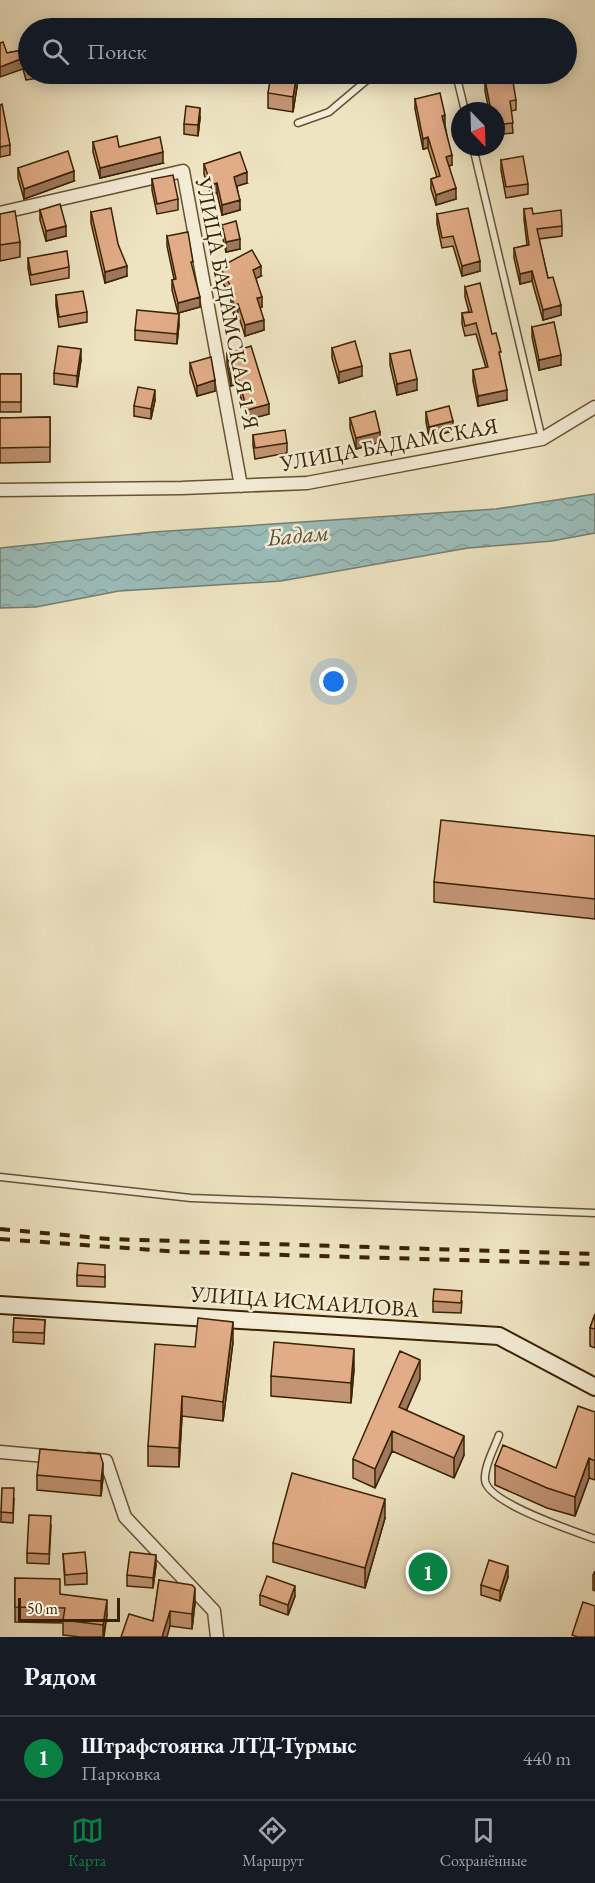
<!DOCTYPE html>
<html lang="ru">
<meta charset="utf-8">
<style>
body{margin:0;font-family:"EB Garamond",serif;background:#242831;color:#f1f3f6}
.compass{position:absolute;left:451px;top:102px;width:54px;height:54px;border-radius:50%;background:#171b24;box-shadow:0 3px 15px #0003;rotate:157deg}
.scale{position:absolute;left:18px;bottom:15px;width:102px;box-sizing:border-box;padding-left:6px;border:3px solid #3b2301;border-top:0;font-size:16px;line-height:21px;white-space:nowrap;color:#3b2301;-webkit-text-stroke:4px #f4edd7;paint-order:stroke}
.you{position:absolute;left:334px;top:682px;width:21px;height:21px;margin:-15px;border:4px solid #fff;border-radius:50%;background:#1a73e8;box-shadow:0 0 0 9px #1a73e833}
.badge{display:grid;place-items:center;width:39px;height:39px;border-radius:50%;background:#0b8043;color:#fff;font-size:20px;font-weight:700}
.pin{position:absolute;translate:-50% -50%;border:3px solid #fff;box-shadow:0 2px 6px #0006}
.list{margin:0;padding:0;list-style:none}
h2{display:flex;justify-content:space-between;align-items:center;height:78px;margin:0;padding:0 24px;font-size:26px}
h2 small{font-size:20px;font-weight:400;color:#9ea1a6}
.list li{display:grid;grid-template-columns:39px 1fr auto;gap:18px;align-items:center;box-sizing:border-box;height:84px;padding:0 24px;border-top:2px solid #363941}
.list b{display:block;font-size:22px;white-space:nowrap}
.list p{margin:0;font-size:20px;white-space:nowrap;color:#9ea1a6}
.list em{font-size:20px;font-style:normal;color:#9ea1a6}
.icon{flex:none;width:33px;height:33px;fill:none;stroke:currentColor;stroke-width:2;stroke-linecap:round;stroke-linejoin:round}
.map{position:relative;flex:none;width:595px;height:1637px;overflow:hidden}
.search{position:absolute;background:#171b24;box-shadow:0 3px 15px #0003;left:18px;right:18px;top:18px;height:66px;display:flex;align-items:center;gap:15px;box-sizing:border-box;padding:0 21px;border-radius:33px;color:#9ea1a6;font-size:22px}
.sheet{height:162px;background:#171b24}
nav{display:flex;justify-content:space-around;align-items:center;box-sizing:border-box;height:84px;border-top:2px solid #363941;background:#171b24;font-size:16px;color:#9ea1a6}
nav a{display:grid;justify-items:center;gap:3px}
nav .on{color:#0b8043}
.map>svg:first-child{display:block}
</style>
<div class="map">
<svg width="595" height="1637" viewBox="0 0 595 1637">
<defs>
<pattern id="water-waves" width="16" height="10" patternUnits="userSpaceOnUse" patternTransform="scale(1.5)"><rect width="16" height="10" fill="#9bbdba"/><path d="M0 5q4-4 8 0t8 0" fill="none" stroke="#86a29e"/></pattern>
</defs>
<rect width="100%" height="100%" fill="#eee4c2"/>
<filter id="stains"><feTurbulence type="fractalNoise" baseFrequency=".00333" numOctaves="4"/><feColorMatrix values="0 0 0 0 .2 0 0 0 0 .09 0 0 0 0 .02 0 0 0 .5 -.17"/></filter>
<radialGradient id="worn" r=".72"><stop offset=".6" stop-color="#630" stop-opacity="0"/><stop offset="1" stop-color="#630" stop-opacity=".3"/></radialGradient>
<path fill="url(#water-waves)" stroke="#757f70" stroke-width="1.5" d="M595,494V533L552,541L468,548L281,581L119,591L36,607L0,608V548L154,532L496,509Z"/>
<g fill="none" stroke-linecap="round" stroke-linejoin="round">
<defs>
<path id="lane" d="M456,74L465,111
M298,123L329,112L374,74
M473,147L542,439
M0,1177L191,1198L595,1213
M499,1435C495,1447 484,1466 485,1480C487,1503 574,1531 595,1539"/>
<path id="street" d="M0,213L183,171L241,486
M0,490L182,488L307,483L542,439L595,407
M0,1452L56,1457
M88,1459L106,1461L125,1517L214,1611L217,1637"/>
<path id="secondary" d="M0,1305L499,1336L595,1387"/>
</defs>
<use href="#lane" stroke="#685331" stroke-width="9"/>
<use href="#street" stroke="#685331" stroke-width="15"/>
<use href="#secondary" stroke="#3b2301" stroke-width="20"/>
<use href="#lane" stroke="#f4edd7" stroke-width="6"/>
<use href="#street" stroke="#f4edd7" stroke-width="12"/>
<use href="#secondary" stroke="#f4edd7" stroke-width="16"/>
<path stroke="#3b2301" stroke-width="4" stroke-dasharray="10 10" stroke-linecap="butt" d="M0,1229L109,1239L595,1254
M0,1239L181,1252L595,1264"/>
</g>
<path fill="#c29474" stroke="#3b2301" stroke-width="1.5" d="M28,49V74H47V77L26,80L23,69L7,53Z
M298,74V80L293,112L268,108V93Z
M485,80L516,100V110L511,111L513,133L496,135V111H489L485,91Z
M415,99L445,125L452,165L449,166L456,199L436,205L431,189V179L437,177L428,148L423,149L415,109Z
M0,105L10,145V155L0,157Z
M200,118L198,136L184,134V124Z
M93,142L119,147L163,163L100,178L93,152Z
M501,160L528,184V194L506,198L501,170Z
M204,164L247,183L237,186L240,210L222,215L217,193L211,195L204,174Z
M18,168L74,181L24,199L18,178Z
M152,179L178,199V210L157,214L152,190Z
M524,209L533,214L562,226V236L539,239L548,278L561,315L543,320L532,281L520,284L514,258V248L527,245L524,219Z
M40,210L66,236L46,241L40,220Z
M91,212L118,244L127,276L105,283L91,223Z
M0,214L20,242V257L0,261Z
M437,214L480,271L462,276L453,246L442,248L437,224Z
M222,225L240,249L226,252L222,235Z
M167,236L193,271L200,307L178,313L172,290V280L174,279L167,246Z
M28,258L69,267V278L31,285L28,268Z
M220,267L261,276L256,278L262,307H260L264,330L245,336L238,314L234,316L231,305V297L220,278Z
M465,287L492,334L501,362L507,400L478,406L473,381V370L486,368L476,334L465,336L462,324V313L469,312L465,297Z
M56,295L87,312V322L59,327L56,305Z
M179,324L177,344L135,340V330Z
M532,327L561,365L539,370L532,337Z
M332,348L362,376L339,383L332,358Z
M227,354L269,414L247,420L237,384L231,386L227,364Z
M390,354L417,390L397,395L390,365Z
M81,360L77,387L54,384V373Z
M190,363L215,391L197,396L190,373Z
M0,374H21V412H0Z
M155,400L151,419L134,416V406Z
M426,412L453,431L429,437L426,422Z
M50,417V462L0,463V418Z
M350,418L380,442L356,449L350,428Z
M253,435L287,443V453L255,459L253,445Z
M595,836V919L434,902V882Z
M77,1275H105V1287L77,1286Z
M433,1301H462L461,1313L433,1312Z
M595,1314V1348L590,1346V1328Z
M14,1318L45,1320L44,1344L13,1342Z
M233,1342L223,1421L182,1416L179,1467L148,1466V1446L195,1347Z
M354,1369L351,1403L271,1396V1376Z
M420,1379L406,1411L464,1455L454,1478L392,1451L375,1488L353,1478V1459Z
M595,1412V1480L589,1478L575,1516L547,1508L495,1485V1465L556,1468Z
M37,1475L103,1478L101,1496L37,1490Z
M14,1499L13,1523L1,1522V1512Z
M385,1518L365,1588L273,1562V1543Z
M51,1526L49,1564L27,1563V1553Z
M63,1554L87,1573V1584L65,1585Z
M156,1565L153,1588L127,1586V1575Z
M595,1571V1591L593,1590V1575Z
M508,1577L500,1601L481,1595V1585Z
M15,1578L60,1594L107,1615L104,1637H80L63,1635V1623L15,1622Z
M159,1580L195,1603L192,1629L170,1626L153,1621Z
M260,1595L295,1596L288,1615L260,1605Z"/>
<path fill="#9e785e" stroke="#3b2301" stroke-width="1.5" d="M23,58V69L0,77V67Z
M297,74H298V80L293,112V97Z
M200,108V118L198,136V125Z
M445,115V125L442,126V116Z
M428,137V148L423,149V139Z
M163,152V163L100,178V168Z
M452,155V165L446,167V157Z
M74,171V181L24,199V189Z
M247,172V183L234,187V177Z
M217,183V193L211,195V185Z
M456,188V199L436,205V195Z
M240,200V210L222,215V205Z
M66,226V236L46,241V231Z
M240,239V249L226,252V242Z
M480,261V271L462,276V266Z
M127,266V276L105,283V272Z
M261,266V276L253,280V270Z
M532,271V281L520,284V274Z
M200,297V307L178,313V303Z
M262,297V307L257,308V298Z
M238,304V314L234,316V305Z
M561,305V315L543,320V310Z
M179,314V324L177,344V334Z
M264,320V330L245,336V325Z
M81,349V360L77,387V376Z
M561,355V365L539,370V360Z
M362,366V376L339,383V372Z
M237,374V384L231,386V376Z
M417,379V390L397,395V384Z
M215,380V391L197,396V386Z
M155,390V400L151,419V409Z
M507,390V400L478,406V396Z
M269,404V414L247,420V410Z
M453,421V431L429,437V427Z
M380,432V442L356,449V438Z
M233,1322V1342L223,1421V1402Z
M354,1349V1369L351,1403V1383Z
M420,1360V1379L399,1427V1407Z
M182,1396V1416L179,1467V1448Z
M392,1431V1451L375,1488V1469Z
M464,1436V1455L454,1478V1458Z
M589,1458V1478L575,1516V1497Z
M103,1463V1478L101,1496V1481Z
M385,1499V1518L365,1588V1568Z
M156,1555V1565L153,1588V1578Z
M508,1566V1577L500,1601V1591Z
M295,1586V1596L288,1615V1605Z
M195,1588V1603L192,1629V1614Z
M107,1600V1615L103,1637V1625Z
M170,1611V1626L167,1637H162Z"/>
<path fill="#e1ac87" stroke="#3b2301" stroke-width="1.5" d="M367,23L372,28H359Z
M3,42L7,53L28,49V70H26L23,58L0,67V43Z
M271,74H297L293,97L268,93Z
M512,76L516,100L510,101L513,123L496,125V111H491L485,80Z
M440,93L445,115L442,116L452,155L446,157L456,188L436,195L431,179L440,176L428,137L423,139L415,99Z
M2,104L10,145L0,147V105Z
M186,106L200,108L198,125L184,124Z
M117,136L119,147L160,137L163,152L100,168L93,142Z
M68,151L74,171L24,189L18,168Z
M240,152L247,172L234,177L240,200L222,205L217,183L211,185L204,164Z
M523,156L528,184L506,187L501,160Z
M173,175L178,199L157,204L152,179Z
M60,204L66,226L46,231L40,210Z
M111,208L118,244L127,266L105,272L91,212Z
M468,208L480,261L462,266L453,236L442,238L437,214Z
M532,208L533,214L561,210L562,226L537,229L548,278L553,277L561,305L543,310L532,271L520,274L514,248L529,245L524,209Z
M15,211L20,242L0,245V214Z
M236,221L240,239L226,242L222,225Z
M188,232L193,262H191L200,297L178,303L172,280L176,279L167,236Z
M252,250L261,266L253,270L262,297L257,298L264,320L245,325L238,304L234,305L231,295L235,294L220,267Z
M67,251L69,267L31,275L28,258Z
M480,283L492,334L496,333L501,352H499L507,390L478,396L473,370L488,367L476,323L465,326L462,313L472,312L465,287Z
M83,291L87,312L59,317L56,295Z
M137,310L179,314L177,334L135,330Z
M554,322L561,355L539,360L532,327Z
M355,341L362,366L339,372L332,348Z
M58,346L81,349L77,376L54,373Z
M251,346L269,404L247,410L237,374L231,376L227,354Z
M410,350L417,379L397,384L390,354Z
M211,357L215,380L197,386L190,363Z
M0,374H21V402H0Z
M138,387L155,390L151,409L134,406Z
M449,406L453,421L429,427L426,412Z
M375,411L380,432L356,438L350,418Z
M50,417V447L0,448V418Z
M285,430L287,443L255,448L253,435Z
M441,820L595,836V899L434,882Z
M78,1263L105,1265V1277L77,1275Z
M434,1289L462,1291L461,1303L433,1301Z
M595,1314V1329L590,1328Z
M14,1318L45,1320L44,1333L13,1332Z
M198,1318L233,1322L223,1402L182,1396L179,1448L148,1446L155,1344L195,1347Z
M274,1342L354,1349L351,1383L271,1376Z
M400,1351L420,1360L399,1407L464,1436L454,1458L392,1431L375,1469L353,1459Z
M578,1406L595,1412V1461L589,1458L575,1497L547,1488L495,1465L503,1445L556,1468Z
M40,1449L100,1454L103,1463L101,1481L37,1475Z
M292,1473L385,1499L365,1568L273,1543Z
M2,1488H14L13,1513L1,1512Z
M29,1515L51,1516L49,1554L27,1553Z
M85,1552L87,1573L65,1575L63,1554Z
M130,1552L156,1555L153,1578L127,1575Z
M489,1560L508,1566L500,1591L481,1585Z
M267,1576L295,1586L288,1605L260,1595Z
M15,1578L60,1579V1594L107,1600L103,1625L63,1620L65,1608L15,1607Z
M159,1580L192,1585L195,1588L192,1614L170,1611L162,1637H121L129,1614L153,1621Z
M583,1602L595,1606V1637H578L572,1635Z"/>
<g text-anchor="middle" stroke-width="5" stroke-linejoin="round" paint-order="stroke">
<g font-size="22" fill="#3b2301" stroke="#f4edd7">
<text transform="translate(228 303) rotate(79)" y="8">УЛИЦА БАДАМСКАЯ 1-Я</text>
<text transform="translate(389 444) rotate(-10)" y="8">УЛИЦА БАДАМСКАЯ</text>
<text transform="translate(305 1301) rotate(4)" y="8">УЛИЦА ИСМАИЛОВА</text>
</g>
<g font-size="24" font-style="italic" fill="#585138" stroke="#f4edd7">
<text transform="translate(298 535) rotate(-5)" y="8">Бадам</text>
</g>
</g>
<rect width="100%" height="100%" filter="url(#stains)"/>
<rect width="100%" height="100%" fill="url(#worn)"/>
</svg>
<svg class="compass" viewBox="-18 -18 36 36"><path d="M0-13l5 13h-10z" fill="#e53935"/><path d="M0 13l5-13h-10z" fill="#9ea1a6"/></svg>
<div class="scale">50 m</div>
<div class="you"></div>
<div class="pin badge" style="left:428px;top:1572px">1</div>
<div class="search"><svg class="icon" aria-label="search" viewBox="0 0 24 24"><circle cx="10" cy="10" r="6"/><path d="M15 15l6 6"/></svg>Поиск</div>
</div>
<section class="sheet">
<h2>Рядом<small></small></h2>
<ul class="list">
<li><span class="badge">1</span><div><b>Штрафстоянка ЛТД-Турмыс</b><p>Парковка</p></div><em>440 m</em></li>
</ul>
</section>
<nav>
<a class="on"><svg class="icon" aria-label="map" viewBox="0 0 24 24"><path d="M3 6l6-2 6 2 6-2v14l-6 2-6-2-6 2zM9 4v14M15 6v14"/></svg>Карта</a>
<a><svg class="icon" aria-label="directions" viewBox="0 0 24 24"><path d="M12 3l9 9-9 9-9-9zM9 14v-3h6M13 9l2 2-2 2"/></svg>Маршрут</a>
<a><svg class="icon" aria-label="saved" viewBox="0 0 24 24"><path d="M7 4h10v16l-5-4-5 4z"/></svg>Сохранённые</a>
</nav>
